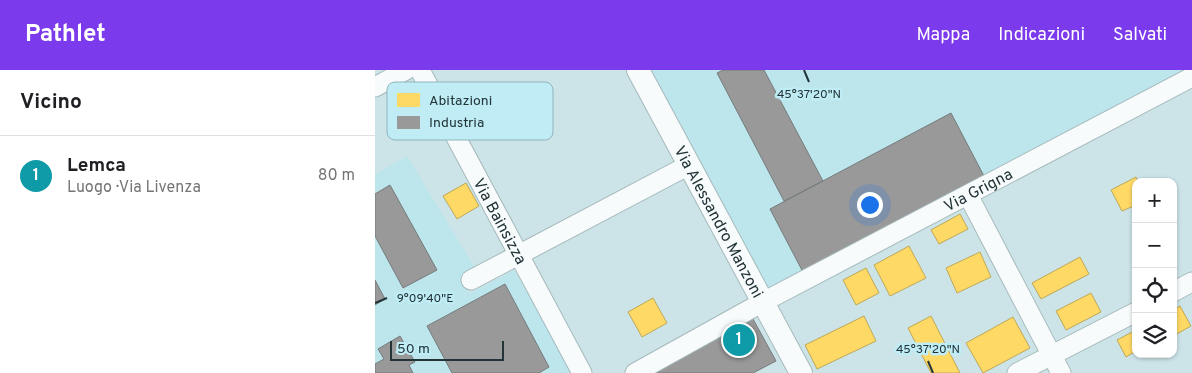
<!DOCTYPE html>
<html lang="it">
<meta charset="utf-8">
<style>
body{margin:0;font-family:Overpass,sans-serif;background:#f2f2f2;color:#202124}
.controls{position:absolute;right:15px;bottom:15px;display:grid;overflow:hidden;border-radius:10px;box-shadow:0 1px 4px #0004}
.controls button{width:45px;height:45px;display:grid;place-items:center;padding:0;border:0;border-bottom:1px solid #e0e0e0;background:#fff;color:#202124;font:25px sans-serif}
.scale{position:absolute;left:15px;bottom:12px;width:114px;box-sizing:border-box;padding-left:5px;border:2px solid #223437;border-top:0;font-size:14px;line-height:18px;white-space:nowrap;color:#223437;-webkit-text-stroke:4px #bfecf5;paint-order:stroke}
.you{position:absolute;left:494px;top:134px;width:18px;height:18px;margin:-12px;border:4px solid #fff;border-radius:50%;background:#1a73e8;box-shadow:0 0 0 8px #1a73e833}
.badge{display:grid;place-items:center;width:32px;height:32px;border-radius:50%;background:#7c3aed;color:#fff;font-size:16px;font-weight:700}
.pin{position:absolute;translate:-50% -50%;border:2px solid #fff;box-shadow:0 1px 5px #0006}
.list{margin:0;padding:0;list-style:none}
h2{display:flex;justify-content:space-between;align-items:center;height:65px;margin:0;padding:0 20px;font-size:21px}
h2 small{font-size:16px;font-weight:400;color:#757577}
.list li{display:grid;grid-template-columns:32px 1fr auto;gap:15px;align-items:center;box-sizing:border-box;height:80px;padding:0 20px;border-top:1px solid #e0e0e0}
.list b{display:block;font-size:19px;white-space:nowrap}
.list p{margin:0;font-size:16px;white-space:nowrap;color:#757577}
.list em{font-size:16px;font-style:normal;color:#757577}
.icon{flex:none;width:28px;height:28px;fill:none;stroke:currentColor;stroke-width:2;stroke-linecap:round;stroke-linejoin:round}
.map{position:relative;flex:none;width:817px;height:303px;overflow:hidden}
header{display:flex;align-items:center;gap:30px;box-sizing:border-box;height:70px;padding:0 25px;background:#7c3aed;color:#fff}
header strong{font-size:24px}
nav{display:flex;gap:28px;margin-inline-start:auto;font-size:18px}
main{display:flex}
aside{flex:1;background:#fff}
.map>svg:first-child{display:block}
</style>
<header>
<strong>Pathlet</strong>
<nav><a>Mappa</a><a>Indicazioni</a><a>Salvati</a></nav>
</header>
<main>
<aside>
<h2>Vicino<small></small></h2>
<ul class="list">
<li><span class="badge" style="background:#0f9aa8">1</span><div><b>Lemca</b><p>Luogo · Via Livenza</p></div><em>80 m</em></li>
</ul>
</aside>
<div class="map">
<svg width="817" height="303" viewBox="0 0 817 303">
<rect width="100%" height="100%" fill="#cce4e8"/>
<path fill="#bce5ec" d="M272,0H815L391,224Z
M32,86L100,198L86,205L94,224L139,200L199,303H0V105Z"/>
<path fill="#ffd966" stroke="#bda858" d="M761,107L763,112H761V135L747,141L736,120Z
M91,113L104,136L82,149L68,126Z
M585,144L593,159L564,174L556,160Z
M534,176L551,208L515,226L499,195Z
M605,182L616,207L582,223L571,198Z
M705,187L714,204L666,229L657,213Z
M491,198L504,223L481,235L468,210Z
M716,223L726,242L691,260L681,241Z
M278,228L292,253L267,267L253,242Z
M805,236L816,256L798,266V240Z
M489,246L501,271L442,299L430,275Z
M556,246L585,303H556L533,258Z
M638,247L655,278L608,303L591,273Z
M761,260V281L751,287L742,270Z"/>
<path fill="#999" stroke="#757b7c" d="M348,0H389L448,111L409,131L342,3Z
M576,43L610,108L429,204L395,139Z
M15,115L62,200L28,218L0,166V124Z
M0,210L10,229L0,235Z
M130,214L174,297L164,303H77L52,256Z
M378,249L401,291L378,303H275Z
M25,266L40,292L34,295L38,303H0V294L9,289L3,279Z"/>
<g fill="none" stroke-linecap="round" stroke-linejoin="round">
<defs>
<g id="minor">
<path id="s1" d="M45,0L207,303"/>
<path d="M0,17L31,0"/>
<path d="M593,125L686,303"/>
<path d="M96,210L314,95"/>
<path d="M798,222L817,212"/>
<path id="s2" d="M260,303L388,232L817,7"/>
<path d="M642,303L761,242"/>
</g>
<g id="tertiary">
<path id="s3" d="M263,0L426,303"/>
</g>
</defs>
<use href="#minor" stroke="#a6b9bb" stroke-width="21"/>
<use href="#tertiary" stroke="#a6b9bb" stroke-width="24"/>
<use href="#minor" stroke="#f7fbfc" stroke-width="19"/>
<use href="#tertiary" stroke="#f7fbfc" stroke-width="22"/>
</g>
<path fill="none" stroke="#223437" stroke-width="2" d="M429,0L434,12M0,233L12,228M553,291L558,303"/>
<g text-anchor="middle" stroke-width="5" stroke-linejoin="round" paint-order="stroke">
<g font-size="16" fill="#223437" stroke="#bfecf5">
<text dy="6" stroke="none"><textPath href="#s2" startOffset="389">Via Grigna</textPath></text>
<text dy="6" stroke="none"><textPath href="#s1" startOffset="171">Via Bainsizza</textPath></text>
<text dy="6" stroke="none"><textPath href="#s3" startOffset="172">Via Alessandro Manzoni</textPath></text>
</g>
</g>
<rect x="12" y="12" width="166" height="58" rx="8" fill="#bfecf5" stroke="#90b5bc" stroke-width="1"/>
<rect x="22" y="23" width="23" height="14" fill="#ffd966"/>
<rect x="22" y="46" width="23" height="13" fill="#999"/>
<g font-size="14" fill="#223437">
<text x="54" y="35">Abitazioni</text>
<text x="54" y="57">Industria</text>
</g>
<g font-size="12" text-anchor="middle" fill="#223437" stroke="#bfecf5" stroke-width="5" stroke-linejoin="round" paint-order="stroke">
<text x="434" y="28">45°37'20"N</text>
<text x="50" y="232">9°09'40"E</text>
<text x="553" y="283">45°37'20"N</text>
</g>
</svg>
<div class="controls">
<button>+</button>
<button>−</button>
<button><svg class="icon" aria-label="locate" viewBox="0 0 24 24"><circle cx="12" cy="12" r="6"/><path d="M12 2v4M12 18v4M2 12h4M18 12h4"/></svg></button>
<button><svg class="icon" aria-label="layers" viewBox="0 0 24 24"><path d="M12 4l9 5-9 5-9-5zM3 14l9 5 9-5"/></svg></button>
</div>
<div class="scale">50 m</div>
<div class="you"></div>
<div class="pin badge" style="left:364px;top:270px;background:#0f9aa8">1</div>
</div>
</main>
